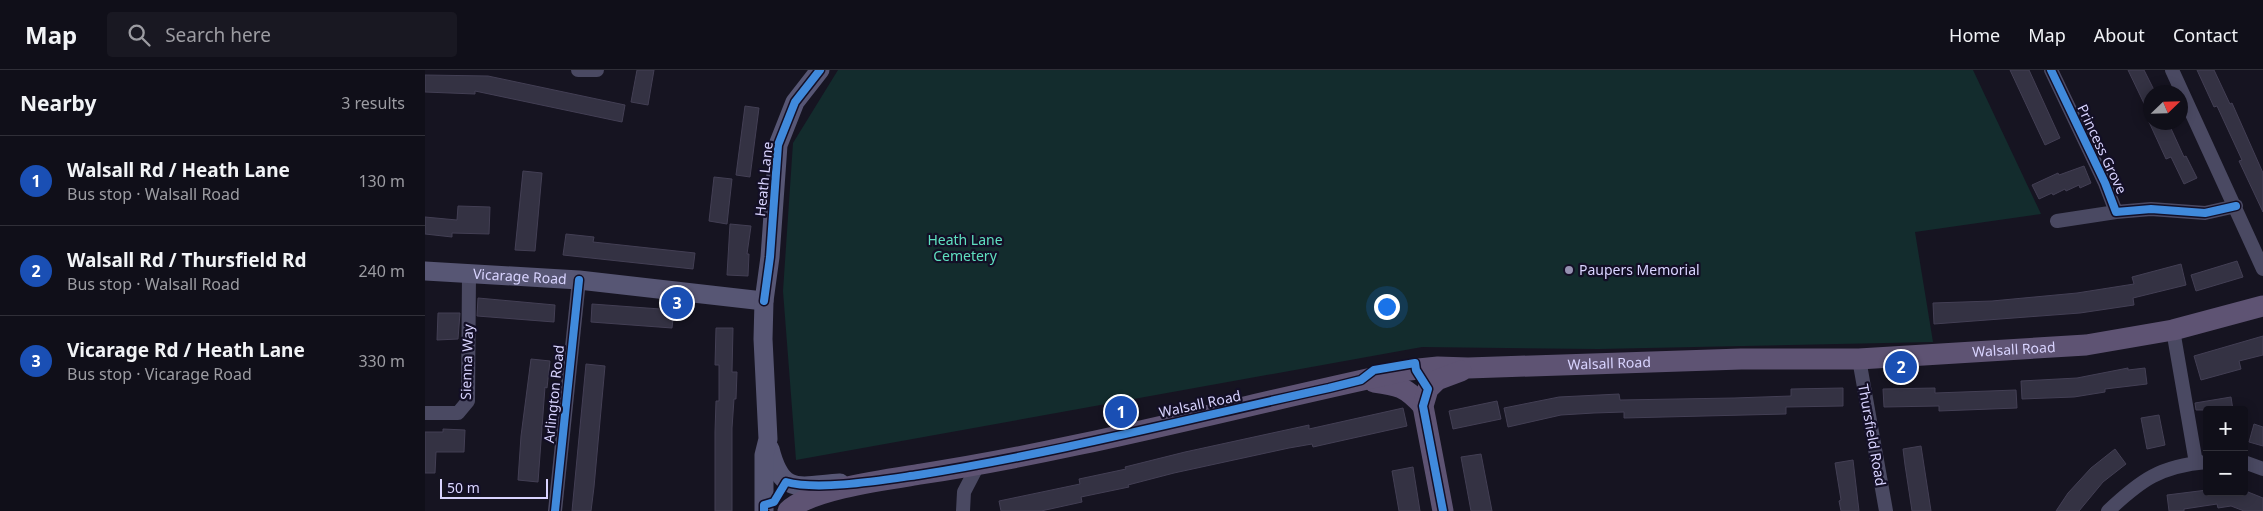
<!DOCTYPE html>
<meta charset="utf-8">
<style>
body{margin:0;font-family:"Noto Sans",sans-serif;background:#191822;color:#f1f3f6}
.controls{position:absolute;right:15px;bottom:15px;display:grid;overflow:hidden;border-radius:5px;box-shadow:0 2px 12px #0003}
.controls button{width:45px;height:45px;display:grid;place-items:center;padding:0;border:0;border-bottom:1px solid #302f38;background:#100f19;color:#f1f3f6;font:25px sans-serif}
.compass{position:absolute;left:1718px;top:15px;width:45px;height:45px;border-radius:50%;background:#100f19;box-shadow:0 2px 12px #0003;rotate:67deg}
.scale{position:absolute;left:15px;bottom:12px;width:108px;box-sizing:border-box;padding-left:5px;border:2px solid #d9d4ff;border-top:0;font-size:14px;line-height:18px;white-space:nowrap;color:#d9d4ff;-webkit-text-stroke:4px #130f26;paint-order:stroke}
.you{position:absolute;left:961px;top:236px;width:18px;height:18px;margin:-12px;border:4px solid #fff;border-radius:50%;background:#1a73e8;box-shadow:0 0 0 8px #1a73e833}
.badge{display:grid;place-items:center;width:32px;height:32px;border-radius:50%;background:#7c3aed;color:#fff;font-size:16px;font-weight:700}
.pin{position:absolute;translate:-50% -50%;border:2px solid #fff;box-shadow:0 1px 5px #0006}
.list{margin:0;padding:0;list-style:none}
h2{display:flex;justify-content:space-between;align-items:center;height:65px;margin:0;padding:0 20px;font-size:21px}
h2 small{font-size:16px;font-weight:400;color:#9c9ca2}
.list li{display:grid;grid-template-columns:32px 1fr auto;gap:15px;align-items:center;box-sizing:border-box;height:90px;padding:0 20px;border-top:1px solid #302f38}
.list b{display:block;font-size:19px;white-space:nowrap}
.list p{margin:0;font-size:16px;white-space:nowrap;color:#9c9ca2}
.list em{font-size:16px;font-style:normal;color:#9c9ca2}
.icon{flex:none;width:28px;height:28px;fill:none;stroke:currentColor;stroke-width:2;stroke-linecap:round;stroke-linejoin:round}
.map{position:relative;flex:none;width:1838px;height:441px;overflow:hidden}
header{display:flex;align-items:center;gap:30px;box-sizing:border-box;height:70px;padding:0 25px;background:#100f19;border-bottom:1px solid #302f38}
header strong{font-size:24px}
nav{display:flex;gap:28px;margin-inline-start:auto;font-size:18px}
.search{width:350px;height:45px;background:#191822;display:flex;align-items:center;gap:12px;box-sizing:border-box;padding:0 18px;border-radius:5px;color:#9c9ca2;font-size:19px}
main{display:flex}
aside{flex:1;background:#100f19}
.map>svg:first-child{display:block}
</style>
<header>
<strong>Map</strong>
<div class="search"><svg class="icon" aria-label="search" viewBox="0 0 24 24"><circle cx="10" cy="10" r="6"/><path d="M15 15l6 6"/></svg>Search here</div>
<nav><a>Home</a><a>Map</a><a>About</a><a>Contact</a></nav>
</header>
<main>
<aside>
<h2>Nearby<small>3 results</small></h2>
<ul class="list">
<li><span class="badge" style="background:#1a4fb4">1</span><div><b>Walsall Rd / Heath Lane</b><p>Bus stop · Walsall Road</p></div><em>130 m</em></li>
<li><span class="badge" style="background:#1a4fb4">2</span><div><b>Walsall Rd / Thursfield Rd</b><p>Bus stop · Walsall Road</p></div><em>240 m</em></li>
<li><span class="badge" style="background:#1a4fb4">3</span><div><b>Vicarage Rd / Heath Lane</b><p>Bus stop · Vicarage Road</p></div><em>330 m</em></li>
</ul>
</aside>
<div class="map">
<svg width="1838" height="441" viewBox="0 0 1838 441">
<rect width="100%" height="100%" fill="#161421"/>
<path fill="#132c2d" d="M413,0H1548L1616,144L1490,162L1508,272L1173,279L997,277L371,390L358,221L368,73Z"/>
<path fill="#343243" stroke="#433f54" d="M212,0H229L223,35L206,32Z
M1585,0H1604L1635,68L1620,75Z
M1703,0H1719L1730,22H1726V48Z
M1772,0H1789L1805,34L1807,33L1838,103V142L1814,91L1817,90L1792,36L1789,37Z
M0,5L63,6L200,35L197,52L50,21V24L0,22Z
M320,36L334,38L325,107L311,105Z
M1724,52H1743L1759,87L1761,86L1772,108L1759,114L1746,87L1741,89Z
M1659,96L1666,113L1655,118L1654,115L1641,121L1640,119L1628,125L1627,123L1614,129L1607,115L1633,103L1634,105Z
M98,101L117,103L110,181L90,180Z
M289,107L307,109L302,154L284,151Z
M33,136L65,137L64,164L27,163V167L0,164V147L32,150Z
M305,154L326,156L322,184H324L323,206L302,205Z
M141,164L169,167L168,172L270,183L268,199L138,185Z
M1812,191L1818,207L1771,221L1766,205Z
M1756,194L1761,215L1708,228L1709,235L1655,243L1509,254L1508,233L1567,231L1652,223L1709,214L1707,207Z
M53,228L130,235L129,252L52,246Z
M167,234L249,240L247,258L166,252Z
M13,243H35L33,269L12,270Z
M291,258H308L307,302H312L311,329H309L307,358V441H290V362L291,331H294V295H290Z
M1838,266V285L1814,291L1816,299L1776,310L1769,286Z
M106,289L125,291L122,318L120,317L113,412L93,410L96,366Z
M161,294L180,296L169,417L166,441H147Z
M1703,298V300L1720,298L1722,314L1680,319V322L1649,327L1597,329L1596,311L1652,308Z
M1418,318V336L1361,337V344L1199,348V342L1169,343L1136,345L1083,357L1079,338L1134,327L1194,324L1195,330L1309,328L1366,326V319Z
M1510,318V323L1591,320L1592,338L1514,341V336L1459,337L1458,319Z
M1806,327L1808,340H1771L1770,333Z
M1072,331L1076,349L1028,359L1024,341Z
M978,338L982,356L888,377L887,374L864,378L749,403L703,415L704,417L656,427L657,432L616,441H576L574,431L655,414L654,409L701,399L700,397L760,382L884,355V359Z
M1734,345L1740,375L1722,379L1716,348Z
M1829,354L1838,357V376L1824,372Z
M18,359L40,360L39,382H11L10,403H0V362H18Z
M1496,376L1506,441H1487L1480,395L1478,379Z
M1690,379L1701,394L1678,412L1654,441H1631L1643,423L1666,398Z
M1056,384L1067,441H1046L1036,387Z
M1428,390L1434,441H1416L1414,431L1416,430L1410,393Z
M988,397L995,441H974L967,401Z
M1782,420V422H1823L1838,428V441H1819L1806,436L1793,438L1792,434L1759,439V441H1744L1742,425Z"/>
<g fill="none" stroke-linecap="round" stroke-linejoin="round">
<path stroke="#4a4962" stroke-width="14" d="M153,0H172
M1626,0L1680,113L1691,142L1726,139L1780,143L1811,136
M1747,0L1838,199
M1632,151L1691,142
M1748,260L1771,393
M1434,289L1461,441
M0,343H33L43,331L44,203
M1819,392L1838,399
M130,441L154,210
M538,441L539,422L553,395
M1683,441C1716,410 1735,396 1782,392"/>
<g stroke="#575674" stroke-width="19">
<path id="s1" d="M0,201L154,210L339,231"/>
<path d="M345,379C357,426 374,416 415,413"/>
<path d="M339,441V385L343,369L338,269L339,231L345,187L353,75L370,32L395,0"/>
</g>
<g stroke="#5e5373" stroke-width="21">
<path d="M949,312C973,315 981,317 998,336"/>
<path id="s2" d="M363,441C385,419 465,409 496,404C659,379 822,334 984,300L1013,297L1043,298L1316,289H1434L1661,275L1748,260L1838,236"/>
<path d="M1018,441L998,336L1003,319L1012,310L1036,301"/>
</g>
<defs>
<path id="cycleway" d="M1626,0L1680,113L1691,142L1726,139L1780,143L1811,136
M339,231L345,187L353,75L370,32L395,0
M130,441L154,210
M339,441V435L349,432L361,412C394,421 458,410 493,405C631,383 767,348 904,318L936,310L949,300L990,293L991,300L1003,319L998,336L1018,441"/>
</defs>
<use href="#cycleway" stroke="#130f26" stroke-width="11"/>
<use href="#cycleway" stroke="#408adc" stroke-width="8"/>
</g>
<circle fill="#9591b1" stroke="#130f26" stroke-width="2" cx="1144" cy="200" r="5"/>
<g text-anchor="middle" stroke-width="4.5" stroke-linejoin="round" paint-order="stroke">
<g font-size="14" fill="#d9d4ff" stroke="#130f26">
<text transform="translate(1677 79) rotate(65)" y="5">Princess Grove</text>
<text transform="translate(339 109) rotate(-84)" y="5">Heath Lane</text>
<text dy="5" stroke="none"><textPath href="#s1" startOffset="95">Vicarage Road</textPath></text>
<text dy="5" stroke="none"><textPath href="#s2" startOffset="1244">Walsall Road</textPath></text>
<text transform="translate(42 292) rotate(-88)" y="5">Sienna Way</text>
<text dy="5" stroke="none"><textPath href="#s2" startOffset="839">Walsall Road</textPath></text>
<text transform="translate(129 324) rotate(-84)" y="5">Arlington Road</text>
<text transform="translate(775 334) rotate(-12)" y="5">Walsall Road</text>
<text transform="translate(1447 365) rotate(80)" y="5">Thursfield Road</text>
</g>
<g font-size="14" fill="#5fe0c0" stroke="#130f26">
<text x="540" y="175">Heath Lane<tspan x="540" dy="16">Cemetery</tspan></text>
</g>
<g font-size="14" fill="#d9d4ff" stroke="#130f26" text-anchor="start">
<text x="1154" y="205">Paupers Memorial</text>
</g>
</g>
</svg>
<div class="controls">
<button>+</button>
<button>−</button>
</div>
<svg class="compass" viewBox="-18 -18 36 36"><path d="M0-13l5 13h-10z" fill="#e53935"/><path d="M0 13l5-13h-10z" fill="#9c9ca2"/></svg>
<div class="scale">50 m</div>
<div class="you"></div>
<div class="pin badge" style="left:696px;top:342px;background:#1a4fb4">1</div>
<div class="pin badge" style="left:1476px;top:297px;background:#1a4fb4">2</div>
<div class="pin badge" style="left:252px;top:233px;background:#1a4fb4">3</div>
</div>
</main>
